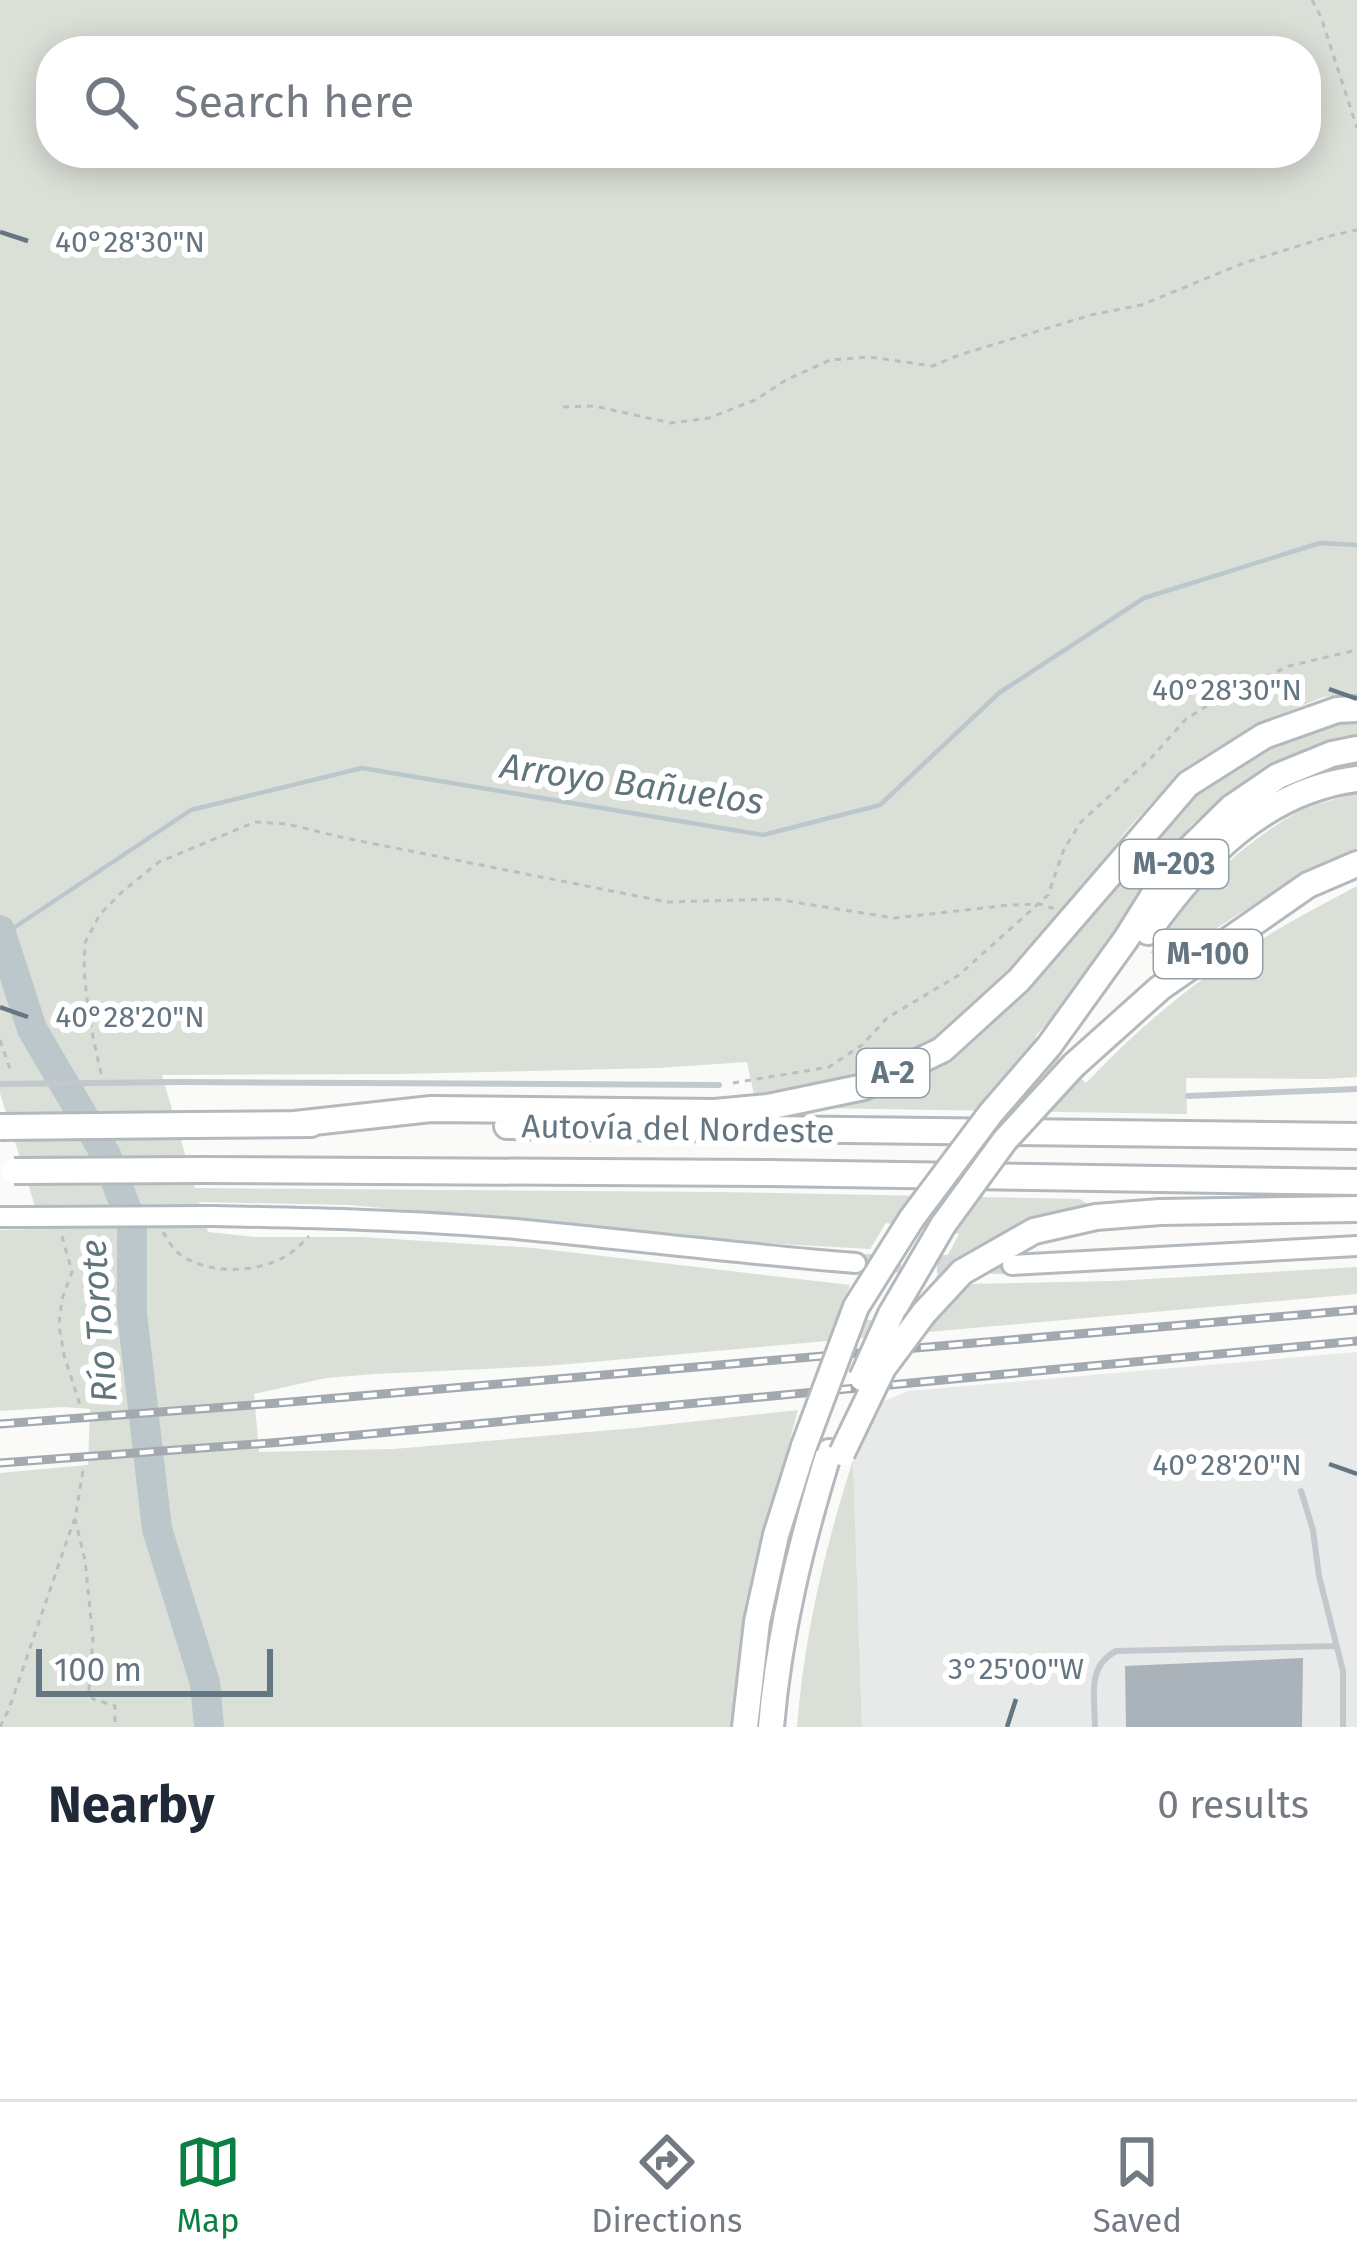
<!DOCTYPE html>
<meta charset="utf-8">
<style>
body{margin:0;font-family:"Fira Sans",sans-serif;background:#f6f6f7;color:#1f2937}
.scale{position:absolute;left:36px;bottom:30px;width:237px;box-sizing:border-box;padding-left:12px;border:6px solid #657683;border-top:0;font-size:33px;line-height:42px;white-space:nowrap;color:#657683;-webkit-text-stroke:9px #fff;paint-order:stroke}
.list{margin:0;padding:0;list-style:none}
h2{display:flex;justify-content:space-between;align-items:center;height:156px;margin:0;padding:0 48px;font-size:51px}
h2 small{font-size:39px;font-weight:400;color:#747a83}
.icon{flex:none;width:66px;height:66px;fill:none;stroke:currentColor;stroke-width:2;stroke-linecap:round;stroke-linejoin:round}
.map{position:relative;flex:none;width:1357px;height:1727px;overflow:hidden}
.search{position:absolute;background:#fff;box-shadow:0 6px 30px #0003;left:36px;right:36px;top:36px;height:132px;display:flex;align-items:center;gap:30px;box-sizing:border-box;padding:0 42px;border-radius:48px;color:#747a83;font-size:45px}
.sheet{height:372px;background:#fff}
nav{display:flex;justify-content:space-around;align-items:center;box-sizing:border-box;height:168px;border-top:3px solid #e0e1e3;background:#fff;font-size:33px;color:#747a83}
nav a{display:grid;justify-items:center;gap:6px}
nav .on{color:#0b8043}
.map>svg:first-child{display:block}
</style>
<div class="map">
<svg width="1357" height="1727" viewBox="0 0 1357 1727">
<rect width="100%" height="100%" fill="#fafaf8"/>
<path fill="#e8e9e9" d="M1357,1352V1727H862L853,1461L882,1402L908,1391Z"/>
<path fill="#dadfd7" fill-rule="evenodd" d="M0,0H1357V694L1323,697L1251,727L1182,770L1125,832L1053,931L962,1023L875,1070L813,1091L755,1100L747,1062L658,1068L396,1074L162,1075L195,1188L719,1192L1080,1199L1091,1206L1028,1226L982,1246L934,1281L959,1234L886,1223L870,1249L744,1242L350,1205L199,1202L208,1232L255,1237H362L534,1248L850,1285L837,1321L939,1318L970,1284L1114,1281L1357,1267V1294L546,1366L375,1374L326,1378L254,1394L259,1452L394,1449L635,1428L798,1410L747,1598L731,1727H0V1473L88,1465L90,1409L63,1407L0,1411V1230L42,1229L0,1093ZM51,51H1306V153H51Z
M1357,714V737L1343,739L1300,755L1245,784L1191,825L1130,906L1083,981L1035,1037L1086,1083C1137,1029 1195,980 1259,941C1290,921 1324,904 1357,886V1077L1326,1079L1186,1078L1187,1114L813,1108L1011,1003L1077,934L1142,846L1190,794L1283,733Z
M1357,793V849C1290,879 1230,919 1169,960L1150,953C1186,898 1236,848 1294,814C1312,804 1337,799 1357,793Z
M853,1460L862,1727H797C804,1636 825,1547 853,1460Z"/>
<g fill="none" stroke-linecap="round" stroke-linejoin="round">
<path stroke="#bbc7cb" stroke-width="4.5" d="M3,935L191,810L362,768L763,835L880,805L999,693L1144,598L1320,543L1357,545"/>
<path stroke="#bbc7cb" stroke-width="30" d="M0,930L32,1029L106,1155L132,1224V1313L157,1529L205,1683L209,1727"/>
</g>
<path fill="#aab3b9" d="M1303,1658L1302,1727H1126L1125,1666Z"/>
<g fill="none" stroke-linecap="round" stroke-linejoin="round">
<path stroke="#d5d9db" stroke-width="18" stroke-dasharray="18 9" stroke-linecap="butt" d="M856,1263L1012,1265"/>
<defs>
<path id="secondary" d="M212,1216C313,1218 415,1220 516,1229C630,1240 743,1254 856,1263
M0,1217H24
M1012,1265L1357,1246"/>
<path id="highway" d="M1148,932C1200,859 1263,791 1357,779
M1049,1046L1126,939L1171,867L1231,808L1278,776L1332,754L1357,749
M1074,1065L1160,988L1308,885L1357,864
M295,1124L431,1109L715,1112L768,1107L864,1087L942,1050L1019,980L1188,784L1264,736L1337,710L1357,709
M191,1125L311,1124
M507,1126L1357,1136
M202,1170L768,1173L1357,1182
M856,1307L912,1218
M924,1313L962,1272L1034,1231L1096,1217L1160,1212L1357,1209
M891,1314L943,1225
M745,1727L757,1622L776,1535L804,1446
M771,1727C779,1632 801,1543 829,1452"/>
</defs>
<use href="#secondary" stroke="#b3babf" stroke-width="24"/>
<use href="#highway" stroke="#b4b9bd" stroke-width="30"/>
<path stroke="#bbbfc2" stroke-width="3" stroke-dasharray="6 6" stroke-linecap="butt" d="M1312,0L1321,17L1357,128
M563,407L594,406L671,423L709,418L755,400L786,380L830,360L870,357L933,366L959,355L1091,315L1141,305L1244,263L1330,236L1357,230
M0,1040L11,1072
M101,1074L89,1018L84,970L85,943L100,914L123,891L159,862L255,822L287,824L345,838L667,902L775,899L894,918L1010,905L1039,904L1056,909
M733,1083L829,1067L862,1045L887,1018L959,975L1048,895L1064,849L1081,822L1152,757L1186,719L1218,699L1289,666L1357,650
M163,1232C168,1240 173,1250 181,1255C209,1275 258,1273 286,1256C295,1251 302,1243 309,1236
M62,1236L72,1272L62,1299L59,1325L64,1355L80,1405
M83,1471L75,1519L85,1560L93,1640L89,1690L93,1699L115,1706V1727
M0,1727L9,1709L74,1520"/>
<path stroke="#c3c8cc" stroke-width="6" d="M180,1082L719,1085
M1188,1096L1357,1089
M1301,1491L1313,1530L1319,1576L1343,1671V1727
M1095,1727C1095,1697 1086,1667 1116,1651L1336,1646"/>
<use href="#secondary" stroke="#fff" stroke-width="18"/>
<use href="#highway" stroke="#fff" stroke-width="24"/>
<defs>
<path id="rail" d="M0,1424L278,1403L1357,1310
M0,1463L283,1442L1357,1341"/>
</defs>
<use href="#rail" stroke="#a2aab0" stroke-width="9"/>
<use href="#rail" stroke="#fff" stroke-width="4.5" stroke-dasharray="14" stroke-linecap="butt"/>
<defs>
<path id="secondary-bridge" d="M24,1217L212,1216"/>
<path id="highway-bridge" d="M0,1127L191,1125
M14,1171L202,1170
M912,1218L991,1113L1049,1046
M943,1225L1005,1140L1074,1065
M862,1378L891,1314
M804,1446L856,1307
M842,1453L883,1368L924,1313"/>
</defs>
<use href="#secondary-bridge" stroke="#b3babf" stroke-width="24" stroke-linecap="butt"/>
<use href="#highway-bridge" stroke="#b4b9bd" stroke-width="30" stroke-linecap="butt"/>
<path stroke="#c3c8cc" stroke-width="6" d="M0,1084L180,1082"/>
<use href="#secondary-bridge" stroke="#fff" stroke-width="18"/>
<use href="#highway-bridge" stroke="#fff" stroke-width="24"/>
</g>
<path fill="none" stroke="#657683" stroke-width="4.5" d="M0,232L28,241M1329,689L1357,699M0,1007L28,1017M1329,1464L1357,1474M1007,1727L1016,1699"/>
<g text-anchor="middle" stroke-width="12" stroke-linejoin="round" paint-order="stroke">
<g fill="#fff" stroke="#939fa8" stroke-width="3">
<rect x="1120" y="840" width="108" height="48" rx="9"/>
<rect x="1154" y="930" width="108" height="48" rx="9"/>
<rect x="857" y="1049" width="72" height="48" rx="9"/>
</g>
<g font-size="30" font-weight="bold" fill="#657683">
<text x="1174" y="874">M-203</text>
<text x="1208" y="964">M-100</text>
<text x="893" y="1083">A-2</text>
</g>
<g font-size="33" fill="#657683" stroke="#fff">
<text transform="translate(678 1128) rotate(1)" y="12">Autovía del Nordeste</text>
</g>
<g font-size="36" font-style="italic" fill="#60757c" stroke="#fff">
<text transform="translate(632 783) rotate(8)" y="13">Arroyo Bañuelos</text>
<text transform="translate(98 1321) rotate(-94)" y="13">Río Torote</text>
</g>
</g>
<g font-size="30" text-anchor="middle" fill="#657683" stroke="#fff" stroke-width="12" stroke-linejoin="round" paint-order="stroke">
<text x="130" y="252">40°28'30"N</text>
<text x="1227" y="700">40°28'30"N</text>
<text x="130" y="1027">40°28'20"N</text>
<text x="1227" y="1475">40°28'20"N</text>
<text x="1016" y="1679">3°25'00"W</text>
</g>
</svg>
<div class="scale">100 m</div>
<div class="search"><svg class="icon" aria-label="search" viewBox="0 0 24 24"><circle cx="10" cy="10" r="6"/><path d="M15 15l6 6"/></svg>Search here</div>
</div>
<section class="sheet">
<h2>Nearby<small>0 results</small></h2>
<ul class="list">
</ul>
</section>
<nav>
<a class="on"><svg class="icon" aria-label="map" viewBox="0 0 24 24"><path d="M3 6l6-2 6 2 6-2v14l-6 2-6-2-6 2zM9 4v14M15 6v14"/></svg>Map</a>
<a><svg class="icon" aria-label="directions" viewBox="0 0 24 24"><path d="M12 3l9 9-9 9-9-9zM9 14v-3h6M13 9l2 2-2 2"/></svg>Directions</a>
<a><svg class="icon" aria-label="saved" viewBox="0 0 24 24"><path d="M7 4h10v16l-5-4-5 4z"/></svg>Saved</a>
</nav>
